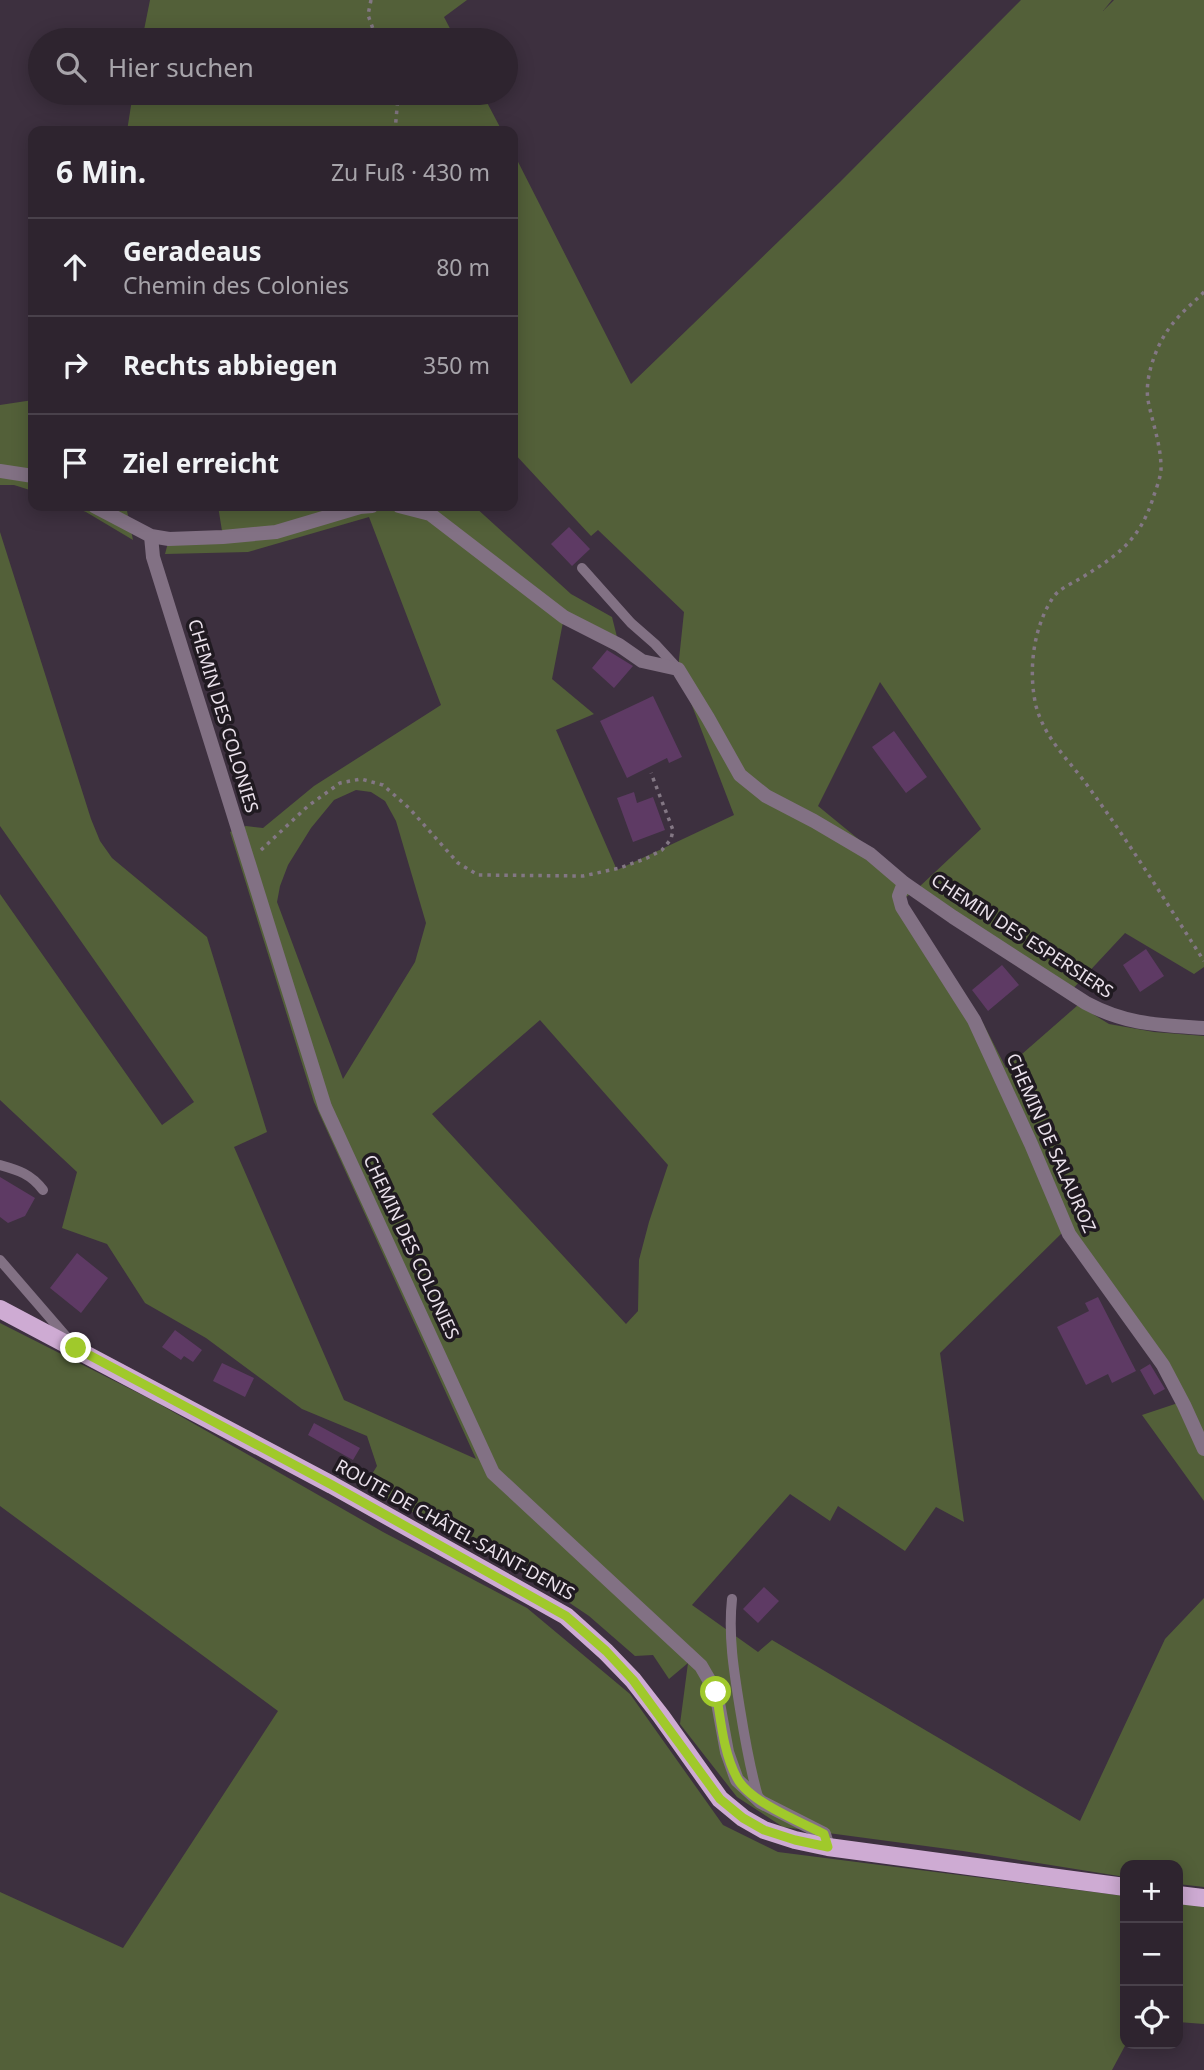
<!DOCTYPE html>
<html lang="de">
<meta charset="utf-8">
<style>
body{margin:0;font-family:"Noto Sans",sans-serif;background:#362c37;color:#f1f3f6}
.controls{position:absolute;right:21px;bottom:21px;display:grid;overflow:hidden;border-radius:14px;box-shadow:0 4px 18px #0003}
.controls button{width:63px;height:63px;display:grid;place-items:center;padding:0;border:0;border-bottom:2px solid #49414b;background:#2e242f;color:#f1f3f6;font:35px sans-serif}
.stop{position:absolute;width:21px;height:21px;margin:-16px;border:5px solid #a0c92b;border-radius:50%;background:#fff}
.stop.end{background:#a0c92b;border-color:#fff;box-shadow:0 2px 7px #0008}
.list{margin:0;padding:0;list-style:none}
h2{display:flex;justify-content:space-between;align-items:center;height:91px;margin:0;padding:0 28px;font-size:30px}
h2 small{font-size:23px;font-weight:400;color:#a7a4aa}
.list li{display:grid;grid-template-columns:46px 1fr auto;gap:21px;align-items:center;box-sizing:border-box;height:98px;padding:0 28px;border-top:2px solid #49414b}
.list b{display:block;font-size:26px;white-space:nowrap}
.list p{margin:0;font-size:23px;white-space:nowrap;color:#a7a4aa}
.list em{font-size:23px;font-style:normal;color:#a7a4aa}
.icon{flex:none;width:38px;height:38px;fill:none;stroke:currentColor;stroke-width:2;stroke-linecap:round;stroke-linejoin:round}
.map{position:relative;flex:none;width:1204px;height:2070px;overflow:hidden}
.search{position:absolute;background:#2e242f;box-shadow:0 4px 18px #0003;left:28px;top:28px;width:490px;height:77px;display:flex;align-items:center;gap:18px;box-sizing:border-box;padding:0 24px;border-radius:38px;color:#a7a4aa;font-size:26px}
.panel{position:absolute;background:#2e242f;box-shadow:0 4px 18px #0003;left:28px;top:126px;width:490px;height:385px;border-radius:14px}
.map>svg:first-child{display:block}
</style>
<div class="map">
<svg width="1204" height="2070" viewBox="0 0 1204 2070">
<rect width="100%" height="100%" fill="#3d303f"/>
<path fill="#536039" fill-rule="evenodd" d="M150,0H467L444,17L456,40H142Z
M1021,0H1112L1103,11L1114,0H1204V967L1194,974L1125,933L1069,993L918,888L905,898L927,950L983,1023L1006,1068L1078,1005L1109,1024L1154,1032L1204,1036V1501L1142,1415L1178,1403L1141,1325L1063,1232L940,1353L964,1522L936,1507L905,1551L838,1506L830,1521L790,1494L692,1605L758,1652L772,1640L1080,1821L1165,1639L1204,1598V1887L1178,1884V1865H1125V1877L963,1851L783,1827L737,1797L680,1724L688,1663L669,1679L653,1655L635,1656L589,1616L509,1562L364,1487L377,1466L367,1436L302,1409L206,1338L145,1303L107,1244L62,1228L77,1172L0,1100V894L162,1125L194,1102L0,826V532L91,819L100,841L112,858L207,937L267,1132L234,1147L344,1400L476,1459L314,1102L230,832L246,826L263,828L314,786L441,705L369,517L248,552L165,554L169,539L223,537L218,506H474L571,594L612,617L619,645L564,617L552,679L594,714L556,730L617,870L734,815L678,669L684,612L598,530L591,536L513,452V152L631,384L840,182ZM880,682L981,829L918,888L818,806ZM356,790L371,792L385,801L396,821L426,923L415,962L343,1079L277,902L280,886L288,865L311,828L334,800ZM540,1020L668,1165L649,1222L639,1260L638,1311L626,1324L432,1114Z
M133,93H482L502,131H127Z
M33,400V491L14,485H0V405Z
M71,506H126L133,540L86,512Z
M0,1323L154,1401L383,1532L527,1608L630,1694L723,1825L778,1852L1125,1896L1126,2044L1112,2070H0V1892L123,1948L278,1711L0,1506Z
M1178,1903L1204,1906V2024L1178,2022Z"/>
<path fill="#5e3a64" d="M569,527L590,549L572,566L551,544Z
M607,650L633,666L614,688L592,668Z
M653,696L682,757L669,763L667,758L627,778L600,721Z
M894,731L927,777L906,793L872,747Z
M634,792L637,803L653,797L665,830L633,842L617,798Z
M1146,949L1164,976L1140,992L1123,965Z
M1002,965L1019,985L988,1011L972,990Z
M0,1177L35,1198L25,1216L8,1223L0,1217Z
M77,1253L108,1278L81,1313L50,1288Z
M1098,1297L1136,1371L1112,1383L1108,1374L1086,1385L1057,1327L1089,1311L1085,1303Z
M175,1330L202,1350L193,1362L184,1356L181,1360L162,1347Z
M222,1363L254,1378L245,1397L213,1381Z
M1150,1364L1165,1389L1154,1395L1140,1370Z
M314,1423L360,1448L353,1460L308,1435Z
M764,1587L779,1601L758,1623L743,1609Z"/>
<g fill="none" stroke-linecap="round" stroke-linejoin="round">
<path stroke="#837784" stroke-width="3.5" stroke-dasharray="3.5 5" stroke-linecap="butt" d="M371,0L368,15L377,40
M395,131L398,97L396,93
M1204,292C1194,302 1183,311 1174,322C1158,340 1144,376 1148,400C1152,422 1161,444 1161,468C1161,477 1156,489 1153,498C1140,540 1117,556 1081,578C1071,584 1058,589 1052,599C1033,629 1028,671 1036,706C1045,739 1068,759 1087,785C1129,842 1166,902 1204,961
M261,850L308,806L340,783L361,779L383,785L409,808L458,863L478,875L583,876L620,868L647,858L662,850L671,839L673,830L651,773"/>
<path stroke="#827184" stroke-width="10" d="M582,568L631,623L655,644L678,669
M0,1165C18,1170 31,1174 43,1190
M0,1260L70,1341
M732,1599C728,1636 734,1672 740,1709C745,1740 750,1770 759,1800"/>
<path stroke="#827184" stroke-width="14" d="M0,471L33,476
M94,506L151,536L169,539L223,537L276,532L360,507L372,506
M399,506L430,514L564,617L619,645L642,661L678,669L708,718L740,775L766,796L814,821L870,854L904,883L953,917L1086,1003C1127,1025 1159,1025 1204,1028
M151,536L153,557L325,1107L493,1473L701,1666L716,1692L727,1752L737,1780L761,1802L824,1834L828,1847
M904,883L899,896L902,907L974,1020L1031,1144L1069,1234L1163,1365L1184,1405L1204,1449"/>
<path stroke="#ceabd3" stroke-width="18" d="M0,1309L332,1485L566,1616L606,1652L633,1680L661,1716L720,1799L743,1818L764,1830L795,1840L828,1847L1125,1887
M1178,1895L1204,1898"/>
</g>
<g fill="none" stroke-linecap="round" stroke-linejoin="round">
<path stroke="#a0c92b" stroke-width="9" d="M76,1348L332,1485L566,1616L606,1651L633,1680L720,1799L743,1818L764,1830L795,1840L828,1847L824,1834C799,1821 750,1802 737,1778C723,1752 721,1720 716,1692"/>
</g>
<g text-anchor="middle" stroke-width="7" stroke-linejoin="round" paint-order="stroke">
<g font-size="18" fill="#ebe2ec" stroke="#201a21">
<text transform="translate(223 716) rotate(73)" y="6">CHEMIN DES COLONIES</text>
<text transform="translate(1022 936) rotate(33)" y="6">CHEMIN DES ESPERSIERS</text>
<text transform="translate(1051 1143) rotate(66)" y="6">CHEMIN DE SALAUROZ</text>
<text transform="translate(411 1247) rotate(65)" y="6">CHEMIN DES COLONIES</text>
<text transform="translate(455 1530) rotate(29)" y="6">ROUTE DE CHÂTEL-SAINT-DENIS</text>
</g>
</g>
</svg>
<div class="controls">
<button>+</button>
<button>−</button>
<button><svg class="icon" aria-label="locate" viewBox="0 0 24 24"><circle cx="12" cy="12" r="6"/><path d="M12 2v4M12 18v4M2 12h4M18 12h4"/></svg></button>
</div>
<div class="stop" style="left:716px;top:1692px"></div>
<div class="stop end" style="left:76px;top:1348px"></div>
<div class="search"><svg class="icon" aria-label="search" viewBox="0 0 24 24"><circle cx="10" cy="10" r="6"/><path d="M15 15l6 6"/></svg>Hier suchen</div>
<section class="panel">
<h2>6 Min.<small>Zu Fuß · 430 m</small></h2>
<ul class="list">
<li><svg class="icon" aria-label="ahead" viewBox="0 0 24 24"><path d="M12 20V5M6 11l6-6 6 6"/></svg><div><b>Geradeaus</b><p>Chemin des Colonies</p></div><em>80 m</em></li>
<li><svg class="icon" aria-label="right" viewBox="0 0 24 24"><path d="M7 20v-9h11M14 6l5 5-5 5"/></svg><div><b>Rechts abbiegen</b></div><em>350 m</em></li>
<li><svg class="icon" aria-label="arrive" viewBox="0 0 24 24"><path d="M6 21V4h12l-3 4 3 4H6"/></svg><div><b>Ziel erreicht</b></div></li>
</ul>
</section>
</div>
